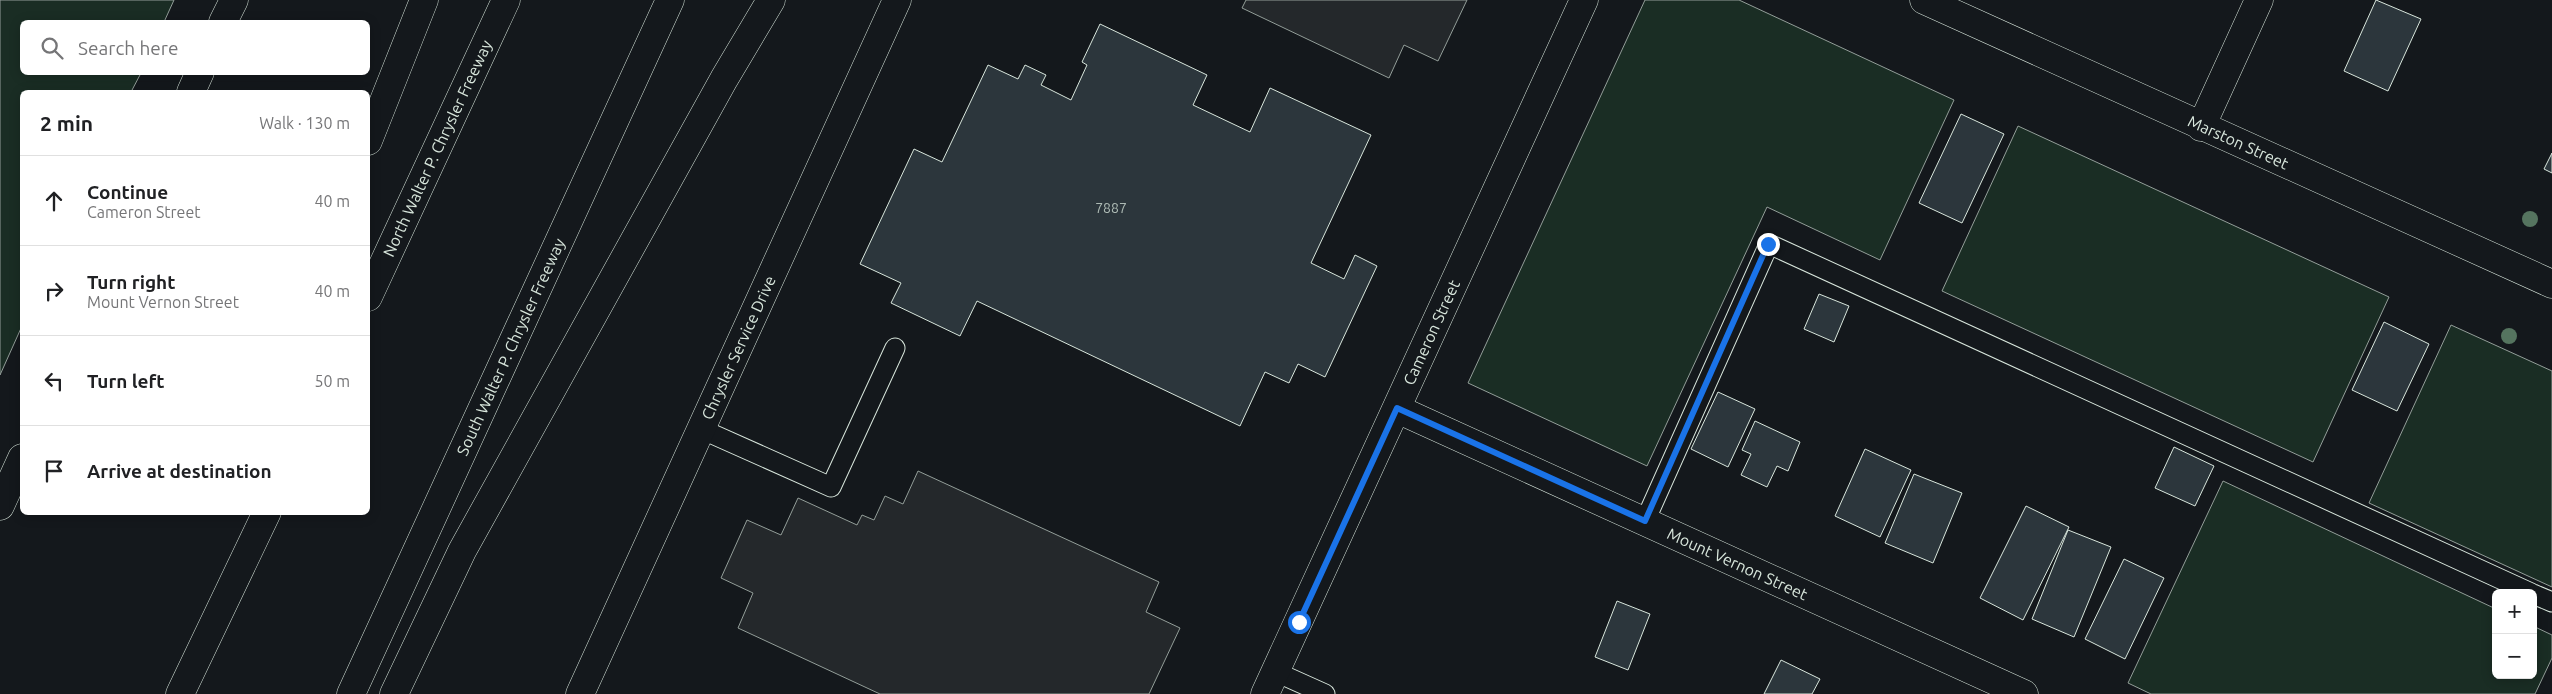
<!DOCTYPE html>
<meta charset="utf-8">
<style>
body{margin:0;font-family:Ubuntu,sans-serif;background:#f2f2f2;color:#202124}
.controls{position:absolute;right:15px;bottom:15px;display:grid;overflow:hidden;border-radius:8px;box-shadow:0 2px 12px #0003}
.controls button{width:45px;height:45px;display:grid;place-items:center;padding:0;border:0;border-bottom:1px solid #e0e0e0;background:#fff;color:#202124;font:25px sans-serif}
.stop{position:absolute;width:15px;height:15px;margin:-11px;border:4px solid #1a73e8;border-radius:50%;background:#fff}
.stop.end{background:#1a73e8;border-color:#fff;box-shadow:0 1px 5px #0008}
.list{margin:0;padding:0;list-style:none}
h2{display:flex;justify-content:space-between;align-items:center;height:65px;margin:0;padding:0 20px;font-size:21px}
h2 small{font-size:16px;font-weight:400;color:#757577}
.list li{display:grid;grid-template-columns:32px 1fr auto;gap:15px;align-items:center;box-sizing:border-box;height:90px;padding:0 20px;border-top:1px solid #e0e0e0}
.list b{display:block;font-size:19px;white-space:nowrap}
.list p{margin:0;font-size:16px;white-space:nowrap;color:#757577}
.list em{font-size:16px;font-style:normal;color:#757577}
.icon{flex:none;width:28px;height:28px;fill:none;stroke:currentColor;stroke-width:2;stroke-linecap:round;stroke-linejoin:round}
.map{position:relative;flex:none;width:2552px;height:694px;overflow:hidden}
.search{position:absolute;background:#fff;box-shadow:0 2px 12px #0003;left:20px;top:20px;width:350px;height:55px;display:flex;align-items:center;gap:12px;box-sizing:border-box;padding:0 18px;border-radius:8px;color:#757577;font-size:19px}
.panel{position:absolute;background:#fff;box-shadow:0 2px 12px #0003;left:20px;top:90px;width:350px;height:425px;border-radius:8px}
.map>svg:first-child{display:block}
</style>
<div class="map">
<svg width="2552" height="694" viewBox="0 0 2552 694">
<rect width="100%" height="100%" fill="#14181c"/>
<path fill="#1a2d24" stroke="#939e99" d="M0,0H174L164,22H22V72L141,73L131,92H22V326L0,375Z
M1645,0H1739L1954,100L1880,260L1767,207L1647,466L1468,383Z
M2018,126L2389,297L2313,462L1942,291Z
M2451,325L2552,371V587L2369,503Z
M2223,481L2496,609V675H2533V626L2552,635V658L2535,694H2151L2128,683Z"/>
<path fill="#24282b" stroke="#939e99" d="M1246,0H1467L1438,61L1404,45L1389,78L1242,8Z
M918,471L1159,582L1146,612L1180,628L1149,694H880L738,628L753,593L721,578L747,520L781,535L798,498L857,525L862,515L874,520L885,496L903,504Z"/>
<path fill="#2c363c" stroke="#d8e6dc" d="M2376,0L2421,19L2388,91L2344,71Z
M1100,24L1207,75L1193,105L1250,132L1270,88L1371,135L1311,263L1344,279L1355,255L1377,266L1325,377L1298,364L1289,383L1265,372L1240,426L977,301L960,336L891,303L901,283L860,264L914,149L942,162L988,65L1018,79L1025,65L1046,75L1041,85L1071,100L1087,65L1082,62Z
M1961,114L2004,134L1962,223L1919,203Z
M2552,153V173L2544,169Z
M1819,294L1849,306L1834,342L1804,329Z
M2384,322L2429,344L2397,411L2352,390Z
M1718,392L1755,409L1728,467L1691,449Z
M1755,421L1800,442L1788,471L1777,466L1767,487L1741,475L1751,454L1742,450Z
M2174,447L2214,466L2195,506L2155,488Z
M1865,449L1911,470L1880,537L1835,516Z
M1914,474L1962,493L1933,563L1885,543Z
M2026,506L2069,527L2023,620L1980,598Z
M2068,530L2111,547L2074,637L2032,619Z
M2124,559L2164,578L2125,659L2085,639Z
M1617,601L1650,614L1628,670L1595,657Z
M1781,660L1820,679L1812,694H1764Z"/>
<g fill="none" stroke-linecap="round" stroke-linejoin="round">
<defs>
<path id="service" d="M701,429L831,487L895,348
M1645,521L1769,244L2531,593
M2533,594L2552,602
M1276,672L1325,694"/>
<g id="minor">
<path id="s1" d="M1924,0L2552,284"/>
<path d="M2201,127L2259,0"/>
<path id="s2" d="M1397,409L2024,694"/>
<path id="s3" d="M1265,694L1584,0"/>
</g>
<g id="tertiary">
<path d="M223,22L234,0"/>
<path d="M191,92L200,72"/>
<path d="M0,506L22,458"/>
<path id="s4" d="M580,694L897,0"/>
</g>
<g id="motorway">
<path d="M368,141L424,0"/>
<path id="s5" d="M368,297L506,0"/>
<path d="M180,694L267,512"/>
<path id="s6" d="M351,694L670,0"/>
<path d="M394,694L462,551L724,79L771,0"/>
</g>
</defs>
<use href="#service" stroke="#d8e6dc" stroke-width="21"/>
<use href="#minor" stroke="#d8e6dc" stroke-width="29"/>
<use href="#tertiary" stroke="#d8e6dc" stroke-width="29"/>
<use href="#motorway" stroke="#d8e6dc" stroke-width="29"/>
<use href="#service" stroke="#14181c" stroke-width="19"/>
<use href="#minor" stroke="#14181c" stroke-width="28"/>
<use href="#tertiary" stroke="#14181c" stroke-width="28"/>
<use href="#motorway" stroke="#14181c" stroke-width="28"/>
</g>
<g fill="#55745f">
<circle cx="2530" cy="219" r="8"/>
<circle cx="2509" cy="336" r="8"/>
</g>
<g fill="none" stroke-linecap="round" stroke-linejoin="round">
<path stroke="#1a73e8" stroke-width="6" d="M1299,622L1397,408L1645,521L1768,244"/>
</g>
<g text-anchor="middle" stroke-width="4" stroke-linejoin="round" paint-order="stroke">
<g font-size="14" fill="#adbab4">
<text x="1111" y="213">7887</text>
</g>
<g font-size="16" fill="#d8e6dc" stroke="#14181c">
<text dy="6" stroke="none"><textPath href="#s1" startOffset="345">Marston Street</textPath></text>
<text dy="6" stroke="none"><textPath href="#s5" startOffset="164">North Walter P. Chrysler Freeway</textPath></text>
<text dy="6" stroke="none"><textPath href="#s3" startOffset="398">Cameron Street</textPath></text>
<text dy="6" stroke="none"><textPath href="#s6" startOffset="382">South Walter P. Chrysler Freeway</textPath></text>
<text dy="6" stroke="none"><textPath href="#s4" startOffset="381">Chrysler Service Drive</textPath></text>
<text dy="6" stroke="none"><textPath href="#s2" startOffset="374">Mount Vernon Street</textPath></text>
</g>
</g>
</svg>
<div class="controls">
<button>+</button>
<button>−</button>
</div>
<div class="stop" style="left:1299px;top:622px"></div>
<div class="stop end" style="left:1768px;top:244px"></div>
<div class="search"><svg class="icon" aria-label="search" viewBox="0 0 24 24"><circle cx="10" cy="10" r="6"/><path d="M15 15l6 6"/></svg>Search here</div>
<section class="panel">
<h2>2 min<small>Walk · 130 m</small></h2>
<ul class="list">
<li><svg class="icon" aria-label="ahead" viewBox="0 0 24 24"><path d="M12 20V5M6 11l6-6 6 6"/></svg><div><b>Continue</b><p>Cameron Street</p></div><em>40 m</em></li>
<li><svg class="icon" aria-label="right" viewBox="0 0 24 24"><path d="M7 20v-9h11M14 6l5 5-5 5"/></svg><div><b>Turn right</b><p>Mount Vernon Street</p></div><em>40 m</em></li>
<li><svg class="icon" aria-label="left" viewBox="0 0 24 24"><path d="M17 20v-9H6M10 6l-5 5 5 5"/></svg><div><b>Turn left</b></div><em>50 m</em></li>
<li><svg class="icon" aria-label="arrive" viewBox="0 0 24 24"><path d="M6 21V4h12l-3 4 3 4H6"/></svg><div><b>Arrive at destination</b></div></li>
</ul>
</section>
</div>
